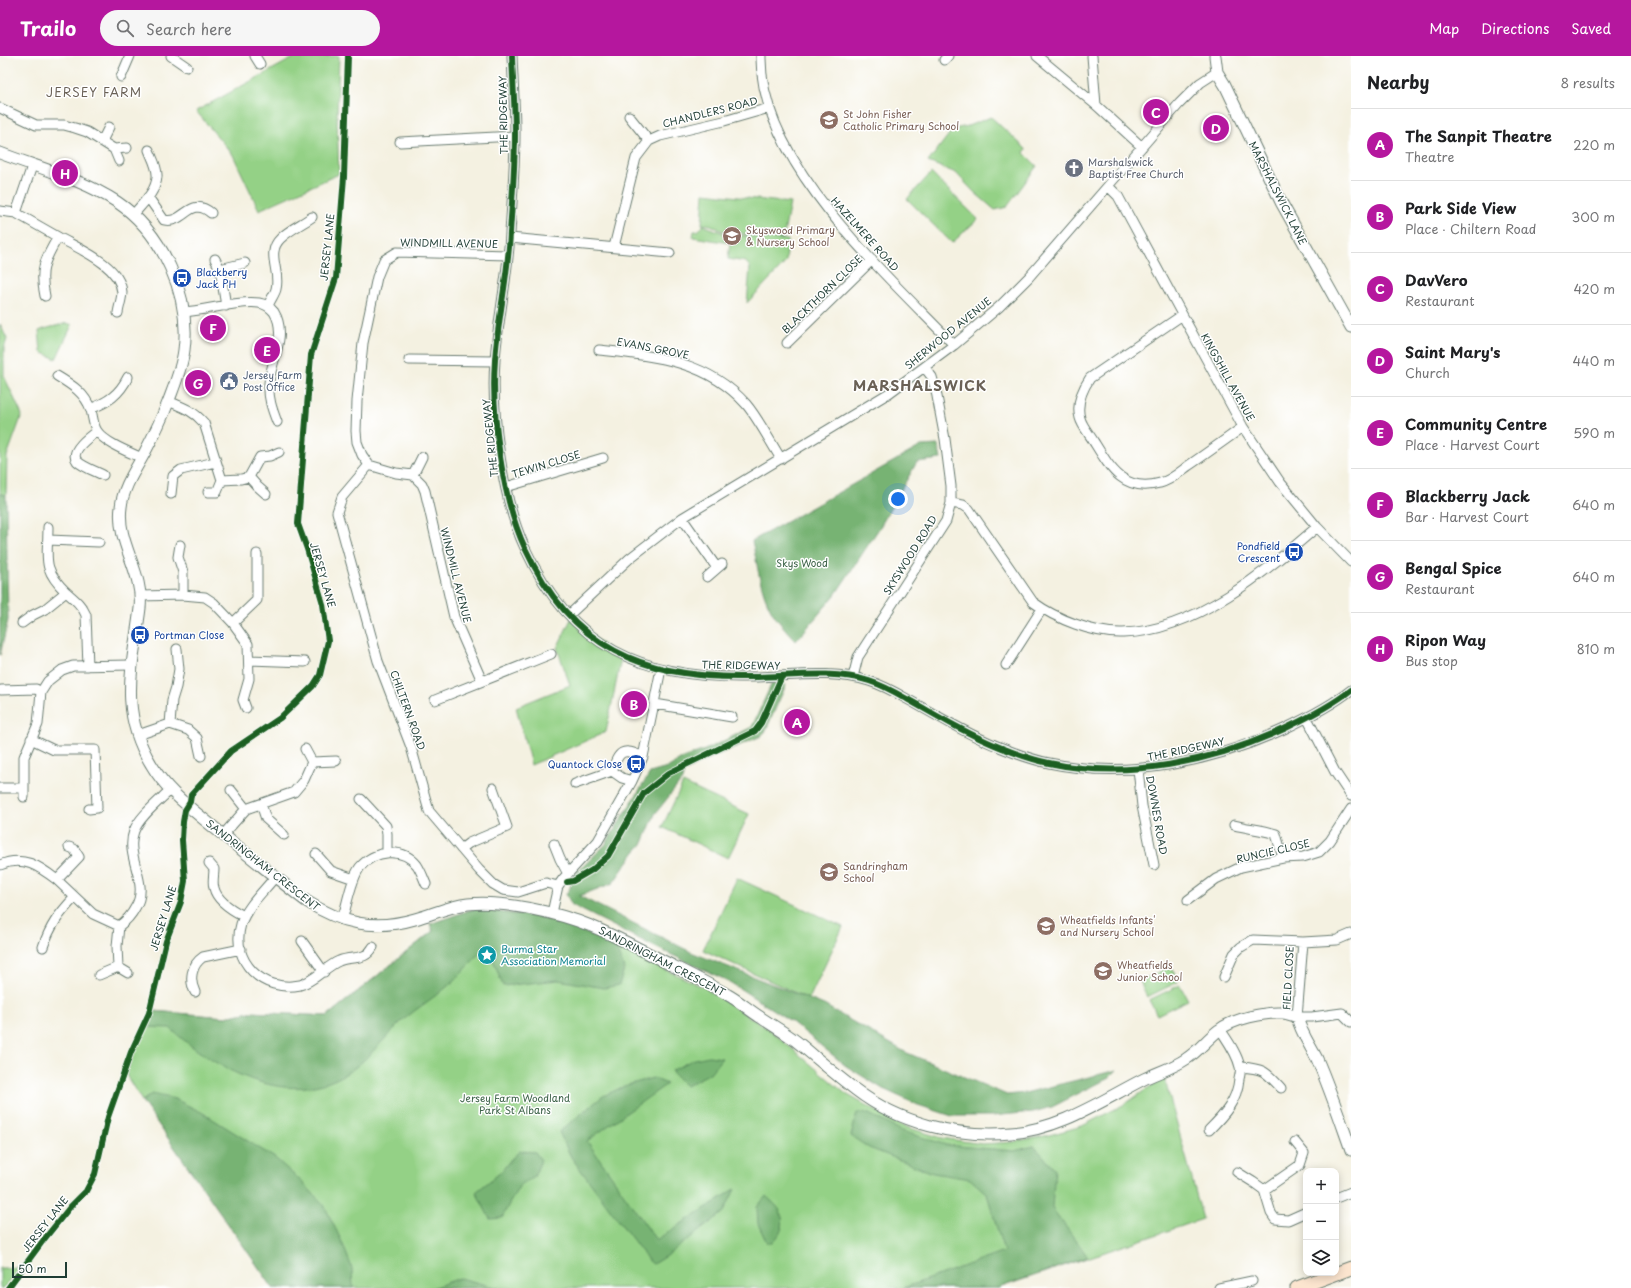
<!DOCTYPE html>
<meta charset="utf-8">
<style>
body{margin:0;font-family:"Playpen Sans",sans-serif;background:#f6f6f6;color:#202124}
.controls{position:absolute;right:12px;bottom:12px;display:grid;overflow:hidden;border-radius:8px;box-shadow:0 2px 10px #0003}
.controls button{width:36px;height:36px;display:grid;place-items:center;padding:0;border:0;border-bottom:1px solid #e0e0e0;background:#fff;color:#202124;font:20px sans-serif}
.scale{position:absolute;left:12px;bottom:10px;width:55px;box-sizing:border-box;padding-left:4px;border:2px solid #1f3d34;border-top:0;font-size:11px;line-height:14px;white-space:nowrap;color:#1f3d34;-webkit-text-stroke:3px #fff;paint-order:stroke}
.you{position:absolute;left:898px;top:443px;width:14px;height:14px;margin:-10px;border:3px solid #fff;border-radius:50%;background:#1a73e8;box-shadow:0 0 0 6px #1a73e833}
.badge{display:grid;place-items:center;width:26px;height:26px;border-radius:50%;background:#b5179e;color:#fff;font-size:13px;font-weight:700}
.pin{position:absolute;translate:-50% -50%;border:2px solid #fff;box-shadow:0 1px 4px #0006}
.list{margin:0;padding:0;list-style:none}
h2{display:flex;justify-content:space-between;align-items:center;height:52px;margin:0;padding:0 16px;font-size:17px}
h2 small{font-size:13px;font-weight:400;color:#757577}
.list li{display:grid;grid-template-columns:26px 1fr auto;gap:12px;align-items:center;box-sizing:border-box;height:72px;padding:0 16px;border-top:1px solid #e0e0e0}
.list b{display:block;font-size:15px;white-space:nowrap}
.list p{margin:0;font-size:13px;white-space:nowrap;color:#757577}
.list em{font-size:13px;font-style:normal;color:#757577}
.icon{flex:none;width:22px;height:22px;fill:none;stroke:currentColor;stroke-width:2;stroke-linecap:round;stroke-linejoin:round}
.map{position:relative;flex:none;width:1351px;height:1232px;overflow:hidden}
header{display:flex;align-items:center;gap:24px;box-sizing:border-box;height:56px;padding:0 20px;background:#b5179e;color:#fff}
header strong{font-size:19px}
nav{display:flex;gap:22px;margin-inline-start:auto;font-size:14px}
.search{width:280px;height:36px;background:#f6f6f6;display:flex;align-items:center;gap:10px;box-sizing:border-box;padding:0 14px;border-radius:22px;color:#757577;font-size:15px}
main{display:flex}
aside{flex:1;background:#fff}
.map>svg:first-child{display:block}
</style>
<header>
<strong>Trailo</strong>
<div class="search"><svg class="icon" aria-label="search" viewBox="0 0 24 24"><circle cx="10" cy="10" r="6"/><path d="M15 15l6 6"/></svg>Search here</div>
<nav><a>Map</a><a>Directions</a><a>Saved</a></nav>
</header>
<main>
<div class="map">
<svg width="1351" height="1232" viewBox="0 0 1351 1232">
<rect width="100%" height="100%" fill="#fff"/>
<filter id="ink" filterUnits="userSpaceOnUse"><feTurbulence type="fractalNoise" baseFrequency=".025" numOctaves="2"/><feDisplacementMap in="SourceGraphic" scale="8" xChannelSelector="R" yChannelSelector="G"/><feConvolveMatrix kernelMatrix="1 2 1 2 8 2 1 2 1" color-interpolation-filters="sRGB"/></filter>
<filter id="wash" filterUnits="userSpaceOnUse"><feTurbulence type="fractalNoise" baseFrequency=".012" numOctaves="4" result="noise"/><feDisplacementMap in="SourceGraphic" scale="16" xChannelSelector="R" yChannelSelector="G"/><feGaussianBlur stdDeviation="0.9" result="paint"/><feColorMatrix in="noise" values="0 0 0 0 0 0 0 0 0 0 0 0 0 0 0 0 0 1.4 0 .05"/><feComposite in="paint" operator="in"/></filter>
<g filter="url(#wash)">
<rect width="100%" height="100%" fill="#f4f1e1"/>
<path fill="#94d186" stroke="#5a875d" d="M297,0H339L337,63L339,118L259,154L233,99L196,55Z
M991,61L1026,93L1024,97L1037,110L1007,151L995,154L974,136L956,117L928,106L953,73L968,70Z
M931,117L978,163L952,187L907,143Z
M704,137L790,147L783,183L722,175L711,169L702,168Z
M703,169L726,178L788,184L786,206L747,247L750,211L746,206L728,203L730,187L693,181L694,175H698Z
M67,267L72,269L56,303L41,296L39,275L44,273Z
M0,268L7,283L4,292V320L22,359L7,400L6,439L0,438Z
M571,563L621,603L606,676L531,709L516,651L570,629L557,592Z
M683,727L749,758L728,802L662,771Z
M737,822L843,871L809,943L703,894Z
M473,853L539,861L571,870L703,931L770,974L846,1038L903,1070L942,1082L982,1088L1012,1086L1049,1079L1082,1070L1125,1048L1164,1021L1203,1163L998,1232H273L142,1045L126,1019L133,997L153,955L225,961L250,956L327,960L433,875L430,868Z
M1171,910L1178,926L1147,941L1140,925Z
M1180,929L1188,944L1157,959L1149,944Z
M0,1212H20L4,1232H0Z"/>
<path fill="#77b373" stroke="#4b7854" d="M938,389L941,403L917,406L880,471L835,539L796,585C785,573 774,562 768,548C759,528 757,505 752,485L921,390Z
M0,438L6,439L8,564L0,599Z
M772,627L786,629L765,676L761,680C735,692 708,701 684,716L682,724L655,758L643,787L634,797L613,827L579,840L691,896L824,949L905,996L1007,1039L1025,1037L1117,1014L1109,1022L1052,1051L1033,1056L992,1060H952L918,1049L883,1033L846,1010L792,966L728,925L655,891L572,849L566,838L570,832L572,821L605,789L650,717L667,712L685,701L705,694L752,671Z
M473,853L539,861L571,870L615,889L624,913L619,929L604,932L558,924L503,930L492,901V890H486C475,901 466,914 455,924C439,939 419,950 402,965C383,983 365,1008 342,1020C284,1052 213,1012 170,972L145,971L153,955L225,961L250,956L327,960L433,875L430,868Z
M709,1000L722,1002L710,1017L686,1030L671,1015L694,1003Z
M653,1022L667,1028L587,1085L656,1184L735,1133L724,1156L669,1198L653,1208L648,1204L571,1101L559,1076L603,1040L627,1029Z
M152,1038L175,1043L203,1057L275,1102L302,1126L324,1149L342,1186L352,1212L353,1232H273L142,1045Z
M857,1057L869,1058L902,1075L946,1089L1014,1095L1034,1090L1055,1113L1052,1152L1088,1201L998,1232H903L1004,1196L987,1138L970,1123L933,1117L869,1092L851,1080Z
M520,1095L535,1096L541,1104L534,1121L520,1129L509,1148L502,1162L490,1163L476,1136L501,1116L511,1103Z
M766,1140C770,1144 779,1151 781,1157C785,1170 781,1178 772,1187H767L758,1168L757,1151Z
M460,1222L498,1232H432Z"/>
</g>
<g filter="url(#ink)">
<g fill="none" stroke-linecap="round" stroke-linejoin="round">
<defs>
<path id="minor" d="M171,0L187,11
M255,0L260,8
M512,0C513,26 515,52 515,78C515,111 512,145 510,177C508,220 498,262 495,304C491,358 502,443 525,492C571,592 643,623 749,621C788,621 831,613 869,625C882,629 895,636 907,643C938,660 968,679 1002,692C1017,698 1033,704 1049,707C1128,724 1212,706 1284,673C1307,662 1331,650 1351,634
M761,0C759,106 886,218 954,289
M1037,0L1096,49L1142,91
M1092,0L1096,49
M944,4L948,0
M121,21L130,0
M0,52L36,69H64L75,72L87,76L114,93
M629,60L649,85
M102,85L109,71
M400,86L515,80
M119,105L114,93L127,92
M32,110L16,157L58,181C45,203 39,214 45,240
M1109,131L1118,140L1243,371L1280,426L1317,471L1351,506
M148,141L164,164C184,169 190,139 211,157
M0,155L16,157
M133,159C142,148 156,136 157,121C158,112 152,102 149,94
M58,181C79,193 120,209 122,236C122,242 119,250 118,257
M510,182L670,197
M614,191L636,102L649,85L660,80L724,65L769,52
M215,203L220,213
M226,250L220,213L245,207
M268,250C270,244 275,238 276,233C281,215 265,197 281,182C289,174 302,168 312,161
M183,256C206,255 237,244 259,247C265,248 270,251 274,256C288,279 271,304 269,327C268,342 272,353 277,366
M1181,260L1090,322C1082,334 1076,348 1080,362C1082,370 1090,379 1094,386C1110,412 1124,437 1160,427C1170,425 1180,416 1188,410C1207,397 1225,384 1243,371
M787,287L872,204
M599,294C654,300 707,304 746,348C758,362 771,387 781,403
M409,304L495,305
M57,320C72,329 85,337 91,354C93,361 93,369 97,375C105,387 129,396 142,402
M168,345C183,351 194,355 204,367L222,424L217,436H208
M90,353C108,346 119,339 128,321
M97,375C90,380 69,395 77,405C83,411 95,415 103,419
M369,409L342,441L337,456L378,605L411,691L429,755L479,814L493,828L503,834L518,836L546,827L558,830
M413,419L422,401
M249,421L257,430L266,438
M222,424L241,423L249,421L260,401L270,400L279,396
M506,431L603,402
M171,438L173,420L181,414L215,406
M951,447L963,449L969,453L1033,546C1056,563 1094,578 1123,577C1196,575 1265,516 1317,471
M682,462L717,512
M48,471C48,502 41,512 66,536C74,543 82,549 86,559L88,610
M48,484L99,486
M180,489L178,501L183,516V539
M707,521L722,508
M140,540L183,539L205,541L214,547L233,567L248,588L249,623L243,644L246,652
M569,559L630,502L682,462L889,337L954,289L999,251L1029,221L1179,48L1200,27L1217,16
M22,567L33,559L45,553L66,536
M233,567L257,544V498
M249,604L305,606
M1006,609L1042,553
M853,621L858,601L946,465L951,447V430L945,383L936,335L932,321L925,312
M482,625L454,561L425,435L422,428L413,419L396,417L369,409L362,399L357,386L356,375L357,345L363,287L377,221L384,204L397,196L508,199
M1,634L36,633L41,636
M435,644L551,598
M655,648L732,661
M1307,662L1335,716L1351,740
M170,668L172,644L176,631L179,613L177,593
M138,679L170,668L188,674L197,682L201,700
M31,683L54,694H95L97,752L89,753
M312,706L336,705
M1138,713L1142,750L1154,809
M632,725L622,722L612,715C619,695 622,691 643,701
M575,728L612,715
M0,732H24
M231,734L246,753
M24,741V701L38,668L41,636L48,625L62,614L73,610L131,609
M361,743L386,770L387,778V796
M261,748L266,763L284,779
M1234,769C1249,773 1261,773 1276,778L1283,802
M223,779L246,753L294,736L304,724L312,706L305,693
M554,788L560,803L567,816
M69,791L74,793L79,801L57,824L93,858L119,870
M461,793L469,787L507,771L493,732
M316,798L331,815L354,823
M209,807L214,813C214,819 212,827 214,832C217,845 234,855 244,860
M0,809C23,799 39,810 57,824
M275,821C264,835 247,850 241,868C230,905 263,937 300,929C315,925 325,911 339,905C352,899 365,906 373,891
M1188,844L1216,823L1241,811L1283,802L1303,801L1319,796L1330,785L1351,753
M552,857L558,830L563,823L598,785L632,725L643,701L661,613
M342,864C347,849 351,823 360,811C374,795 402,790 417,809C421,815 423,821 426,828
M302,885L324,916
M1303,886L1297,961H1312L1342,957L1351,966
M43,891C50,870 59,858 74,842
M118,911L117,890L119,870C126,865 131,860 135,852C151,827 124,802 134,775C139,761 159,745 170,734
M99,919L118,911L128,917
M1224,921L1234,898L1241,891L1253,884L1303,886L1337,884L1351,878
M195,936C189,924 191,909 203,901L241,893
M1241,1011C1265,1013 1265,1015 1281,1032
M1209,1074C1224,1059 1237,1045 1239,1023C1240,1019 1241,1014 1240,1011C1237,997 1227,984 1220,973
M1295,1086L1304,1097L1300,1109L1264,1134L1271,1157L1275,1163L1288,1164L1306,1156
M1237,1116L1253,1126L1264,1134
M1336,1142L1351,1136
M1219,1232L1252,1225"/>
<path id="tertiary" d="M1215,0L1217,16L1225,29L1281,146L1351,271
M0,97C39,112 82,123 117,146C163,177 191,240 184,294C182,311 175,328 169,344C162,362 154,379 145,396C136,413 123,431 121,451C116,487 144,516 140,552C133,609 118,654 151,708C167,736 193,754 217,774C247,798 276,822 306,845C342,868 374,875 415,863C433,858 450,850 468,848C502,844 559,857 591,870C620,882 647,897 675,911C693,920 711,929 728,939C739,945 749,954 760,961C773,970 788,978 801,989C819,1004 837,1020 856,1034C899,1067 957,1082 1011,1077C1060,1073 1099,1046 1142,1024C1156,1017 1173,1012 1186,1003C1199,995 1207,983 1219,974C1233,963 1264,956 1282,957C1287,957 1292,959 1297,961C1301,977 1310,989 1317,1003C1330,1033 1340,1063 1351,1094"/>
<path id="secondary" d="M1297,1232L1351,1212"/>
</defs>
<use href="#minor" stroke="#6a7c71" stroke-width="11"/>
<use href="#tertiary" stroke="#6a7c71" stroke-width="13"/>
<use href="#secondary" stroke="#6a7c71" stroke-width="15"/>
<use href="#minor" stroke="#fff" stroke-width="9"/>
<use href="#tertiary" stroke="#fff" stroke-width="11"/>
<use href="#secondary" stroke="#fce5cf" stroke-width="13"/>
<defs>
<path id="cycleway" d="M512,0C513,26 515,52 515,78C515,111 512,145 510,177C508,220 498,262 495,304C491,358 502,443 525,492C571,592 643,623 749,621C788,621 831,613 869,625C882,629 895,636 907,643C938,660 968,679 1002,692C1017,698 1033,704 1049,707C1128,724 1212,706 1284,673C1307,662 1331,650 1351,634
M567,826L573,825L592,814L608,800L644,737L669,717L755,675L761,667L782,620
M8,1232L42,1186L70,1151L86,1135L95,1118L108,1061L131,996L149,957L166,885L181,846L185,825L182,784L183,766L185,754L190,746L191,739L231,695L280,662L313,630L320,619L328,585L323,548L307,493L298,468L311,299L336,222L344,121L348,0"/>
</defs>
<use href="#cycleway" stroke="#fff" stroke-width="8"/>
<use href="#cycleway" stroke="#1b5e20" stroke-width="6"/>
</g>
</g>
<defs>
<symbol id="school-disc" viewBox="-11 -11 22 22"><circle r="9.5" fill="#8d6e63" stroke="#fff"/><path d="M0-5L7-2L0 1L-7-2ZM-4 1L0 2.5L4 1V4Q0 6-4 4Z" fill="#fff"/></symbol>
<symbol id="church-disc" viewBox="-11 -11 22 22"><circle r="9.5" fill="#6b7280" stroke="#fff"/><path d="M-1.2-6h2.4v3.5h3.3v2.4h-3.3V6h-2.4V-.1h-3.3v-2.4h3.3Z" fill="#fff"/></symbol>
<symbol id="bus-disc" viewBox="-11 -11 22 22"><circle r="9.5" fill="#1a4fb4" stroke="#fff"/><path d="M-5-6H5V4H4V6H2V4H-2V6H-4V4H-5ZM-3.5-4V0h7V-4ZM-3.5 1.2v1.5H-2V1.2ZM2 1.2v1.5H3.5V1.2Z" fill="#fff"/></symbol>
<symbol id="civic-disc" viewBox="-11 -11 22 22"><circle r="9.5" fill="#5c6f8a" stroke="#fff"/><path d="M-.6-6.5H3V-4.5H.6V-3L4-1V1h2V6H-6V1h2V-1L-.6-3ZM-1.2 2.5V6h2.4V2.5Z" fill="#fff"/></symbol>
<symbol id="sight-disc" viewBox="-11 -11 22 22"><circle r="9.5" fill="#0f9aa8" stroke="#fff"/><path d="M0-6L1.8-2.2L6-1.7L2.9 1.2L3.7 5.4L0 3.3L-3.7 5.4L-2.9 1.2L-6-1.7L-1.8-2.2Z" fill="#fff"/></symbol>
</defs>
<g fill-rule="evenodd">
<use href="#school-disc" x="818" y="53" width="22" height="22"/>
<use href="#church-disc" x="1063" y="101" width="22" height="22"/>
<use href="#school-disc" x="721" y="169" width="22" height="22"/>
<use href="#bus-disc" x="171" y="211" width="22" height="22"/>
<use href="#civic-disc" x="218" y="314" width="22" height="22"/>
<use href="#bus-disc" x="1283" y="485" width="22" height="22"/>
<use href="#bus-disc" x="129" y="568" width="22" height="22"/>
<use href="#bus-disc" x="625" y="697" width="22" height="22"/>
<use href="#school-disc" x="818" y="805" width="22" height="22"/>
<use href="#school-disc" x="1035" y="859" width="22" height="22"/>
<use href="#sight-disc" x="476" y="888" width="22" height="22"/>
<use href="#school-disc" x="1092" y="904" width="22" height="22"/>
</g>
<g text-anchor="middle" stroke-width="3" stroke-linejoin="round" paint-order="stroke">
<g font-size="10" fill="#1f3d34" stroke="#fff">
<text transform="translate(710 56) rotate(-14)" y="4">CHANDLERS ROAD</text>
<text transform="translate(503 59) rotate(-91)" y="4">THE RIDGEWAY</text>
<text transform="translate(1278 137) rotate(63)" y="4">MARSHALSWICK LANE</text>
<text transform="translate(865 178) rotate(48)" y="4">HAZELMERE ROAD</text>
<text transform="translate(449 187) rotate(1)" y="4">WINDMILL AVENUE</text>
<text transform="translate(327 191) rotate(-84)" y="4">JERSEY LANE</text>
<text transform="translate(822 238) rotate(-44)" y="4">BLACKTHORN CLOSE</text>
<text transform="translate(948 277) rotate(-39)" y="4">SHERWOOD AVENUE</text>
<text transform="translate(653 292) rotate(11)" y="4">EVANS GROVE</text>
<text transform="translate(1228 321) rotate(61)" y="4">KINGSHILL AVENUE</text>
<text transform="translate(490 382) rotate(-96)" y="4">THE RIDGEWAY</text>
<text transform="translate(546 408) rotate(-17)" y="4">TEWIN CLOSE</text>
<text transform="translate(910 499) rotate(-58)" y="4">SKYSWOOD ROAD</text>
<text transform="translate(323 519) rotate(74)" y="4">JERSEY LANE</text>
<text transform="translate(456 519) rotate(76)" y="4">WINDMILL AVENUE</text>
<text transform="translate(741 609) rotate(1)" y="4">THE RIDGEWAY</text>
<text transform="translate(408 654) rotate(70)" y="4">CHILTERN ROAD</text>
<text transform="translate(1186 693) rotate(-12)" y="4">THE RIDGEWAY</text>
<text transform="translate(1157 759) rotate(80)" y="4">DOWNES ROAD</text>
<text transform="translate(1273 795) rotate(-13)" y="4">RUNCIE CLOSE</text>
<text transform="translate(263 809) rotate(38)" y="4">SANDRINGHAM CRESCENT</text>
<text transform="translate(163 862) rotate(-73)" y="4">JERSEY LANE</text>
<text transform="translate(662 905) rotate(27)" y="4">SANDRINGHAM CRESCENT</text>
<text transform="translate(1288 922) rotate(-87)" y="4">FIELD CLOSE</text>
<text transform="translate(45 1168) rotate(-52)" y="4">JERSEY LANE</text>
</g>
<g font-size="10" fill="#785e54" stroke="#fff" text-anchor="start">
<text x="843" y="62">St John Fisher<tspan x="843" dy="12">Catholic Primary School</tspan></text>
<text x="746" y="178">Skyswood Primary<tspan x="746" dy="12">&amp; Nursery School</tspan></text>
<text x="843" y="814">Sandringham<tspan x="843" dy="12">School</tspan></text>
<text x="1060" y="868">Wheatfields Infants'<tspan x="1060" dy="12">and Nursery School</tspan></text>
<text x="1117" y="913">Wheatfields<tspan x="1117" dy="12">Junior School</tspan></text>
</g>
<g font-size="10" fill="#5b616d" stroke="#fff" text-anchor="start">
<text x="1088" y="110">Marshalswick<tspan x="1088" dy="12">Baptist Free Church</tspan></text>
</g>
<g font-size="10" fill="#164399" stroke="#fff" text-anchor="start">
<text x="196" y="220">Blackberry<tspan x="196" dy="12">Jack PH</tspan></text>
<text x="1280" y="494" text-anchor="end">Pondfield<tspan x="1280" dy="12">Crescent</tspan></text>
<text x="154" y="583">Portman Close</text>
<text x="622" y="712" text-anchor="end">Quantock Close</text>
</g>
<g font-size="10" fill="#4e5e75" stroke="#fff" text-anchor="start">
<text x="243" y="323">Jersey Farm<tspan x="243" dy="12">Post Office</tspan></text>
</g>
<g font-size="10" fill="#3c6248" stroke="#fff">
<text x="802" y="511">Skys Wood</text>
<text x="515" y="1046">Jersey Farm Woodland<tspan x="515" dy="12">Park St Albans</tspan></text>
</g>
<g font-size="10" fill="#0d838f" stroke="#fff" text-anchor="start">
<text x="501" y="897">Burma Star<tspan x="501" dy="12">Association Memorial</tspan></text>
</g>
<g font-size="12" letter-spacing="1" fill="#6a6156" stroke="#fff">
<text x="94" y="41">JERSEY FARM</text>
</g>
<g font-size="14" font-weight="bold" letter-spacing="1" fill="#6a6156" stroke="#fff">
<text x="920" y="335">MARSHALSWICK</text>
</g>
</g>
</svg>
<div class="controls">
<button>+</button>
<button>−</button>
<button><svg class="icon" aria-label="layers" viewBox="0 0 24 24"><path d="M12 4l9 5-9 5-9-5zM3 14l9 5 9-5"/></svg></button>
</div>
<div class="scale">50 m</div>
<div class="you"></div>
<div class="pin badge" style="left:797px;top:666px">A</div>
<div class="pin badge" style="left:634px;top:648px">B</div>
<div class="pin badge" style="left:1156px;top:56px">C</div>
<div class="pin badge" style="left:1216px;top:72px">D</div>
<div class="pin badge" style="left:267px;top:294px">E</div>
<div class="pin badge" style="left:213px;top:272px">F</div>
<div class="pin badge" style="left:198px;top:327px">G</div>
<div class="pin badge" style="left:65px;top:117px">H</div>
</div>
<aside>
<h2>Nearby<small>8 results</small></h2>
<ul class="list">
<li><span class="badge">A</span><div><b>The Sanpit Theatre</b><p>Theatre</p></div><em>220 m</em></li>
<li><span class="badge">B</span><div><b>Park Side View</b><p>Place · Chiltern Road</p></div><em>300 m</em></li>
<li><span class="badge">C</span><div><b>DavVero</b><p>Restaurant</p></div><em>420 m</em></li>
<li><span class="badge">D</span><div><b>Saint Mary's</b><p>Church</p></div><em>440 m</em></li>
<li><span class="badge">E</span><div><b>Community Centre</b><p>Place · Harvest Court</p></div><em>590 m</em></li>
<li><span class="badge">F</span><div><b>Blackberry Jack</b><p>Bar · Harvest Court</p></div><em>640 m</em></li>
<li><span class="badge">G</span><div><b>Bengal Spice</b><p>Restaurant</p></div><em>640 m</em></li>
<li><span class="badge">H</span><div><b>Ripon Way</b><p>Bus stop</p></div><em>810 m</em></li>
</ul>
</aside>
</main>
